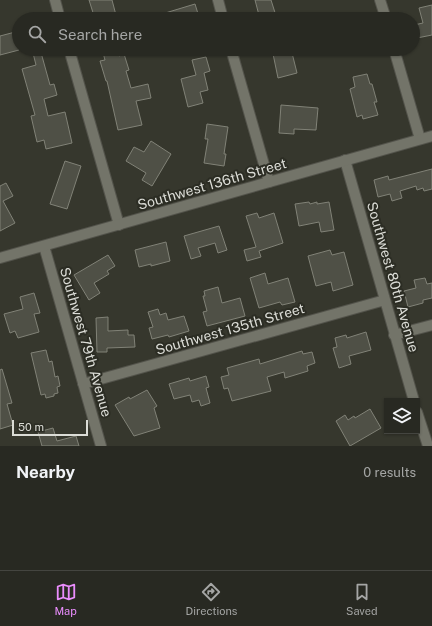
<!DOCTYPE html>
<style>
body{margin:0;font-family:"Public Sans",sans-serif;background:#30312a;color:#f1f3f6}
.controls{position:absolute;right:12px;bottom:12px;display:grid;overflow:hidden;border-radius:0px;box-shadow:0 1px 3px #0004}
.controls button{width:36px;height:36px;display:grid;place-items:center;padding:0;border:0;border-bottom:1px solid #444540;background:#282922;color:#f1f3f6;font:20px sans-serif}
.scale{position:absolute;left:12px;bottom:10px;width:76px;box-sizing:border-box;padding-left:4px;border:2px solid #dbdcd6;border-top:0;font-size:11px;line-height:14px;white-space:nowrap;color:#dbdcd6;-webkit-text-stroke:3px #2c2d24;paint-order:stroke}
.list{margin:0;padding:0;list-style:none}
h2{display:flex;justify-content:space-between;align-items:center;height:52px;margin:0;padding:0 16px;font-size:17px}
h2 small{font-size:13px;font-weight:400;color:#a5a6a5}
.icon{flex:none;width:22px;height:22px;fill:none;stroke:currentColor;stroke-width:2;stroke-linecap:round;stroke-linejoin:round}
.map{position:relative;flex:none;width:432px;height:446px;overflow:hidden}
.search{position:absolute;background:#282922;box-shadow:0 1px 3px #0004;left:12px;right:12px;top:12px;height:44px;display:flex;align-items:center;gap:10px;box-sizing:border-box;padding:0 14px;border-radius:22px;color:#a5a6a5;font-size:15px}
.sheet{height:124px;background:#282922}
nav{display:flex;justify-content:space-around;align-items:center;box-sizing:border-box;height:56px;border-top:1px solid #444540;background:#282922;font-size:11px;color:#a5a6a5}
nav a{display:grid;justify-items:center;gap:2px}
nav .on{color:#ea8dfd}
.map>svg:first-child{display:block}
</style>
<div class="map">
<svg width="432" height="446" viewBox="0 0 432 446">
<rect width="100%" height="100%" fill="#36372d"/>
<path fill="#4f5046" stroke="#818277" d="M89,0H112L117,19H95Z
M255,0H271L277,19H260Z
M195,4L199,17L194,19H153L152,17Z
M432,5V35L417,38L414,25L423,23L419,8Z
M19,31V50L0,55V36Z
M32,49H40L50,85L54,84L57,95L44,99L48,116L65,112L72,143L46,149L44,140L37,142L31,116L35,115L22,69L36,65Z
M102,49H117L119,56L124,54L129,70L126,71L131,88L148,84L151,98L136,101L142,125L118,130L107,81H106L100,61L105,60Z
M272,49H291L297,73L278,78Z
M206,57L210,71L204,73L208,90L200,92L203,103L188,107L181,79L196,75L192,60Z
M367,74L370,84H372L377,102H374L378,115L363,119L362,115L357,117L350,89L355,87L353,77Z
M281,105L318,108L316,130L294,129V134L279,133Z
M207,124L228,127L224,154H226L224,166L204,163L208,139H205Z
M151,141L171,154L152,186L142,180L146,173L126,161L134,147L144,152Z
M65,161L81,166L67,209L50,204Z
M432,169V189L424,191L423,188L417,190L416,186L400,191L402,198L392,201L390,194L378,197L374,180L388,176L389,180Z
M6,183L13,196L3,201L15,223L0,231V186Z
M309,202L310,204L317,202V204L329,202L334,230L321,232L319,222L299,226L295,204Z
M257,213L259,218L274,213L283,243L259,251L261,257L247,261L244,250L256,247L246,216Z
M219,226L227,250L218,253L215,243L198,248L201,256L191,259L184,236Z
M166,242L170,261L151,266V264L139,267L135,250Z
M330,250L332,255L344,252L353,285L333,291L331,282L316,286L308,256Z
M108,255L115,266L107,271L109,274L94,283L100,293L89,300L74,275Z
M265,273L268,284L288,278L295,302L282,305L280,302L259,308L250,278Z
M425,278L427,284L432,283V298L423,300V303L408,307L404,291L416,288L414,280Z
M218,287L222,303L240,298L245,316L207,326L203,312L207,311L203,296H205L204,291Z
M34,293L40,313L34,314L39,332L18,338L15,331L10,333L4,314L23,309L20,297Z
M158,309L160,315L166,313L168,320L184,316L189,331L169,337L168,335L152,339L149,328L153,327L148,312Z
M108,317V331L128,330V335H134L135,347L107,348V352H97L96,318Z
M366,332L371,350L349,356L351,364L339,368L333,348L337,347L335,338L346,335L347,338Z
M46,350L49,362L52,361L55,377L58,376L60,386L57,387L58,393L54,394V396L46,398L45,394L41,395L31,353Z
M302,351L303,354L312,352L315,363L307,366L308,371L285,378L284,372L267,377L271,391L232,401L228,388L224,389L221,377L229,375L227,368L259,359L260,364Z
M2,369L12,403L7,404L13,425L0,429V370Z
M206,376L209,387L206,388L210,403L201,406L199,400L192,402L190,395L174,399L169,384L189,378L190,381Z
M147,390L157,406L154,408L160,428L134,436L115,405L129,397L130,399Z
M370,409L381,428L350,446L336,421L345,415L348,420L354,416L355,418Z
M53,428L57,441L76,436L79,446H42L38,432Z"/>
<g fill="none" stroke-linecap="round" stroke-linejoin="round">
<defs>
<path id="minor" d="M55,0L60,19
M218,0L223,19
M380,0L386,19
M69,49L119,225
M231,49L269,182
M394,49L420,139
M345,160L414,401
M44,246L101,446
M394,335L432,325
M83,384L385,300
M417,412L428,446"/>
<path id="tertiary" d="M0,258L432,136"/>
</defs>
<use href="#minor" stroke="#53534b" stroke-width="12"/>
<use href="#tertiary" stroke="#53534b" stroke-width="12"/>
<use href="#minor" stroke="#737469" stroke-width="10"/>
<use href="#tertiary" stroke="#737469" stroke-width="10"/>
</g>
<g text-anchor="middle" stroke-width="4" stroke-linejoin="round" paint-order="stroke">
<g font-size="14" fill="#dbdcd6" stroke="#2c2d24">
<text transform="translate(212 184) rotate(-16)" y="5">Southwest 136th Street</text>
<text transform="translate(393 277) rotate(74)" y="5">Southwest 80th Avenue</text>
<text transform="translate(230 329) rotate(-16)" y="5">Southwest 135th Street</text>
<text transform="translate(86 342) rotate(74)" y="5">Southwest 79th Avenue</text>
</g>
</g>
</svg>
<div class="controls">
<button><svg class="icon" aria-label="layers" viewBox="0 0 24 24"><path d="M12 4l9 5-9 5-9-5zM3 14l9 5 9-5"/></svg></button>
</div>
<div class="scale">50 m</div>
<div class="search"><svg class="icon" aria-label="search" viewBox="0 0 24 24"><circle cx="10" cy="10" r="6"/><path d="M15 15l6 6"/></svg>Search here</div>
</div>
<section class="sheet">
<h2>Nearby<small>0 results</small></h2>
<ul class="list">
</ul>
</section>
<nav>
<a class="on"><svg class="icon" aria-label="map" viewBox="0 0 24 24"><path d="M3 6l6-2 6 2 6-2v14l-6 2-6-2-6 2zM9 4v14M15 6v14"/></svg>Map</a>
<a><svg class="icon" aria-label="directions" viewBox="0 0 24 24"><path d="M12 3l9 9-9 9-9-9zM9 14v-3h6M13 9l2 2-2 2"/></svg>Directions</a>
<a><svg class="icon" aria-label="saved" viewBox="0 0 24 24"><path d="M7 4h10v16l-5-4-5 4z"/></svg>Saved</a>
</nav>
